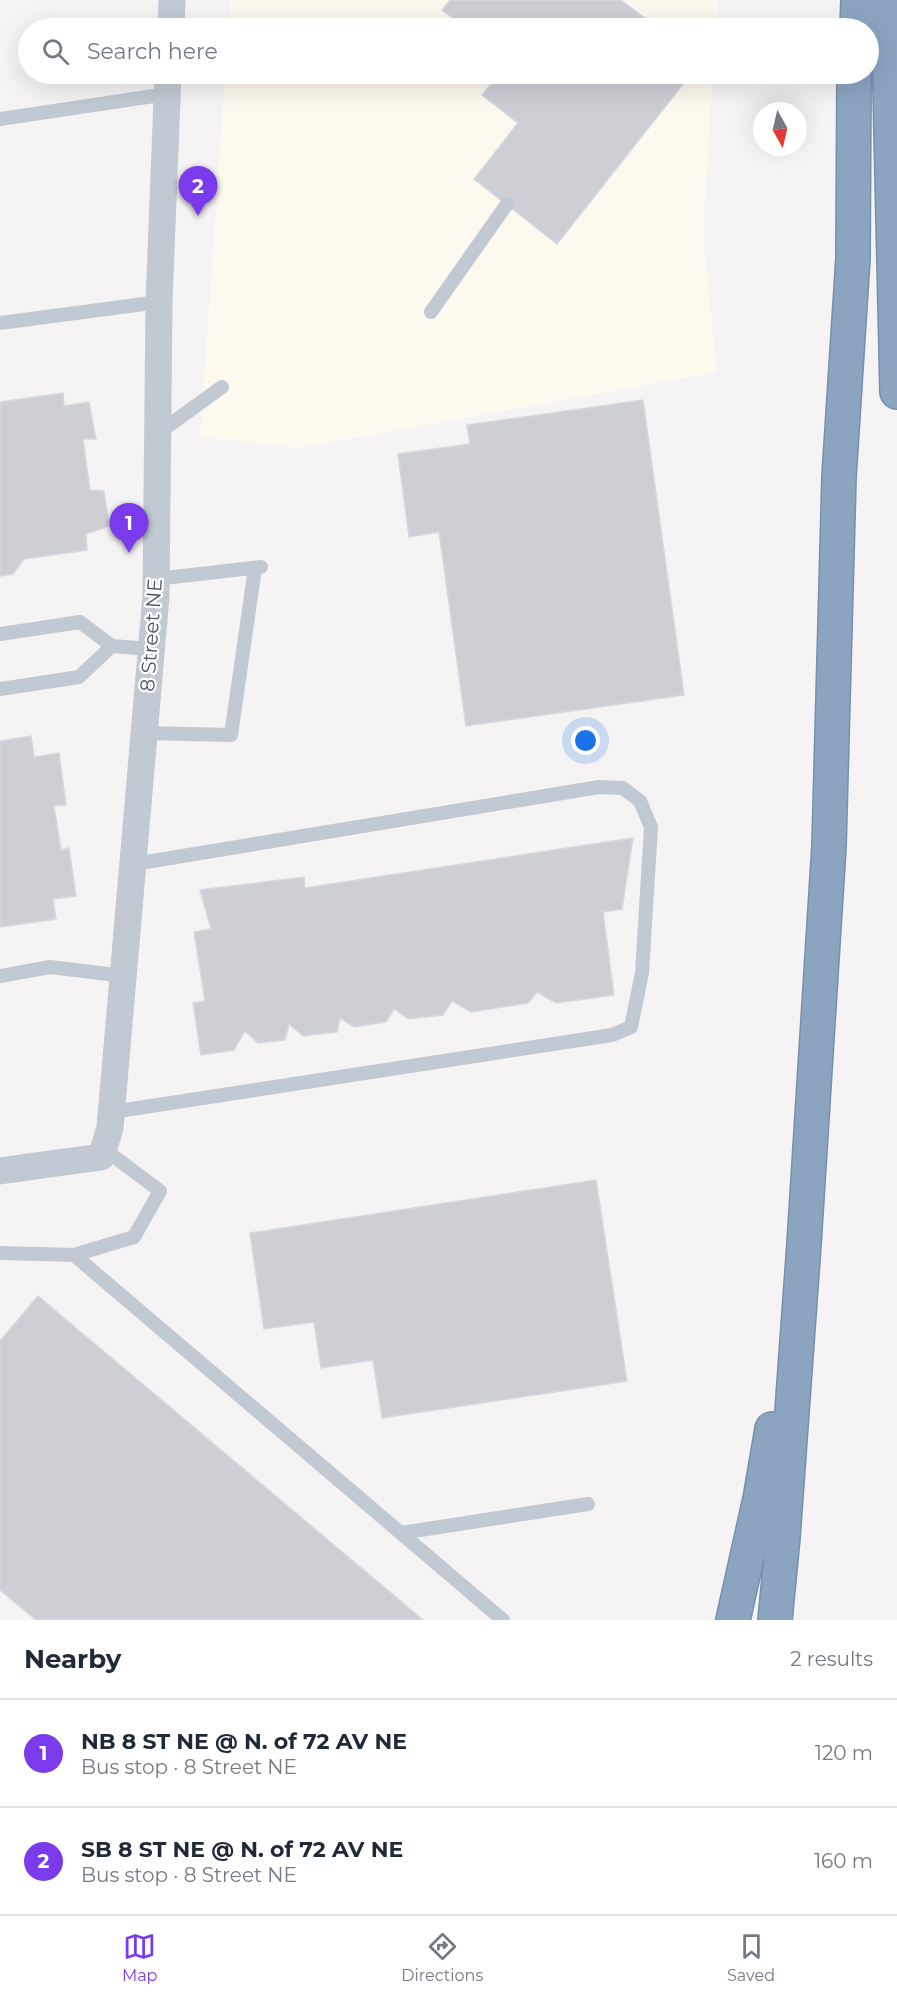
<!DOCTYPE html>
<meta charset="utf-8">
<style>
body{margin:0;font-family:Montserrat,sans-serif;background:#f2f2f3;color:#1f2937}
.compass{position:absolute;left:753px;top:102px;width:54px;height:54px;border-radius:50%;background:#fff;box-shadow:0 6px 24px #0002;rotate:172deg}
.you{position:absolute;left:586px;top:741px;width:21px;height:21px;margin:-15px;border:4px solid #fff;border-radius:50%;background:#1a73e8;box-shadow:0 0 0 9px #1a73e833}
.badge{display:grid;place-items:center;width:39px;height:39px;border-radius:50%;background:#7c3aed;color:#fff;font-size:20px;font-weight:700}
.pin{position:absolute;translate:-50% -50px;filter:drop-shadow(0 2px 3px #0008)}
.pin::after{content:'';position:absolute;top:32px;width:21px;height:18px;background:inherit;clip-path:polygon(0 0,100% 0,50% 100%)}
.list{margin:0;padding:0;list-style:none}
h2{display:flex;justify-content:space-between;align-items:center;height:78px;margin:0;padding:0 24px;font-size:26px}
h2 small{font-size:20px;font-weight:400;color:#747a83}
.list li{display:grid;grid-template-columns:39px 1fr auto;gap:18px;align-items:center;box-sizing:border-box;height:108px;padding:0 24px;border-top:2px solid #e0e1e3}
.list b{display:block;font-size:22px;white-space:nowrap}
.list p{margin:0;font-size:20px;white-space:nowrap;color:#747a83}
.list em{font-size:20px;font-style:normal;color:#747a83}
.icon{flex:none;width:33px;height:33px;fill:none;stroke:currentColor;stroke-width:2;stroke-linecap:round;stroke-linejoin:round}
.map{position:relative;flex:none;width:897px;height:1620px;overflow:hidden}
.search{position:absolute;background:#fff;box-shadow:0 6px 24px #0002;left:18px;right:18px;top:18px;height:66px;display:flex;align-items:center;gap:15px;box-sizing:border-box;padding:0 21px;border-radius:33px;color:#747a83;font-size:22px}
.sheet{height:294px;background:#fff}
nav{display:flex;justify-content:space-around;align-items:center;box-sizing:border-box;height:84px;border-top:2px solid #e0e1e3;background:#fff;font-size:16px;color:#747a83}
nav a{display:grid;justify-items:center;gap:3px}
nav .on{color:#7c3aed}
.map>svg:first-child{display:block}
</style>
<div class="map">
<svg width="897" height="1620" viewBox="0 0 897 1620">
<rect width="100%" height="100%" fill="#f5f3f3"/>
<path fill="#fdf9ef" d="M230,0H718L716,28H228Z
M225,74H713L703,233L717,372L301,448L200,437Z"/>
<path fill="#cdcfd5" stroke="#d7d9de" stroke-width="1.5" d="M450,0H621L658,28H466L442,10Z
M499,74H691L557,244L474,179L518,123L482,95Z
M63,393L64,406L89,402L96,439H83L90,490L104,491L109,526L86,534L87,550L24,559L13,574L0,576V402Z
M643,400L684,695L466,726L439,532L409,537L398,454L470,444L467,425Z
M31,736L34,757L59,753L66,805L54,806L61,850L69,848L76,896L53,899L56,919L0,927V741Z
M633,838L622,909L603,912L614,995L556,1003L537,992L528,1003L471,1012L452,1001L443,1015L409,1019L394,1009L386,1022L354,1027L340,1018L337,1032L303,1036L289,1024L285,1040L258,1043L245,1031L234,1050L201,1055L193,1003L205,1001L194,932L211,929L200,890L304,877L305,888Z
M596,1180L627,1381L382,1418L373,1360L321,1368L314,1322L264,1329L250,1233Z
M38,1296L423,1620H36L0,1590V1341Z"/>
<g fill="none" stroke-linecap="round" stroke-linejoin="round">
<defs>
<path id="highway" d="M888,0L897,392
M857,28L858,0
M733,1620L760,1499L772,1429
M775,1620L783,1537L804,1244L829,846L839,477L853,258L854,74"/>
</defs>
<use href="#highway" stroke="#7690ad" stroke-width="36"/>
<path stroke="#c1cad2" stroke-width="14" d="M0,119L167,94
M431,312L507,204
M0,323L159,302
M157,434L222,387
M156,579L261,567
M0,634L80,622L112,646
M0,689L79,677L112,646L151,649
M144,733L231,735L255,568
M0,976L50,967L124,976
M112,1112L612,1035L631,1027L642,973L651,827L640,801L623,788L599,787L134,864
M0,1253L74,1255L503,1620
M74,1255L134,1237L160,1191L104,1149
M401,1533L588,1504"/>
<path stroke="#c1cad2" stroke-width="27" d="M171,28L172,0
M0,1171L101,1157L110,1128L156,596L159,302L168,74"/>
<use href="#highway" stroke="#8ba5c1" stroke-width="33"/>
</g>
<g text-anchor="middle" stroke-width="4.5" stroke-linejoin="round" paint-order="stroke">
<g font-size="20" fill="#4a5661" stroke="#fff">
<text transform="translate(151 635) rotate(-86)" y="7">8 Street NE</text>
</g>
</g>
</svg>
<svg class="compass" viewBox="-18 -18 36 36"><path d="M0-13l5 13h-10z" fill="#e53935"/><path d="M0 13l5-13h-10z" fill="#747a83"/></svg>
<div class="you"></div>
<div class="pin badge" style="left:129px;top:553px">1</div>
<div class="pin badge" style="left:198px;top:216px">2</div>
<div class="search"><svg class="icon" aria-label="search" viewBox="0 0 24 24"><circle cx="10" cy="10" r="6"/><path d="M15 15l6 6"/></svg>Search here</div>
</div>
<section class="sheet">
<h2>Nearby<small>2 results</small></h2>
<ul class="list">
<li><span class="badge">1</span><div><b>NB 8 ST NE @ N. of 72 AV NE</b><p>Bus stop · 8 Street NE</p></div><em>120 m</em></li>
<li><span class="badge">2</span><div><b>SB 8 ST NE @ N. of 72 AV NE</b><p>Bus stop · 8 Street NE</p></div><em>160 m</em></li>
</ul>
</section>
<nav>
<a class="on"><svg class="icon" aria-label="map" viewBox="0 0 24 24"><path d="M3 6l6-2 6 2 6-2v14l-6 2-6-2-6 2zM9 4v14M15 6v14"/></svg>Map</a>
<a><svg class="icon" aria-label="directions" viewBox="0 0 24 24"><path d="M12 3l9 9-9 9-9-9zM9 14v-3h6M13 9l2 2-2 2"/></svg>Directions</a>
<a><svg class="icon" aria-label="saved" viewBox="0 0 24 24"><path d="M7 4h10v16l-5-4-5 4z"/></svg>Saved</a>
</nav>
